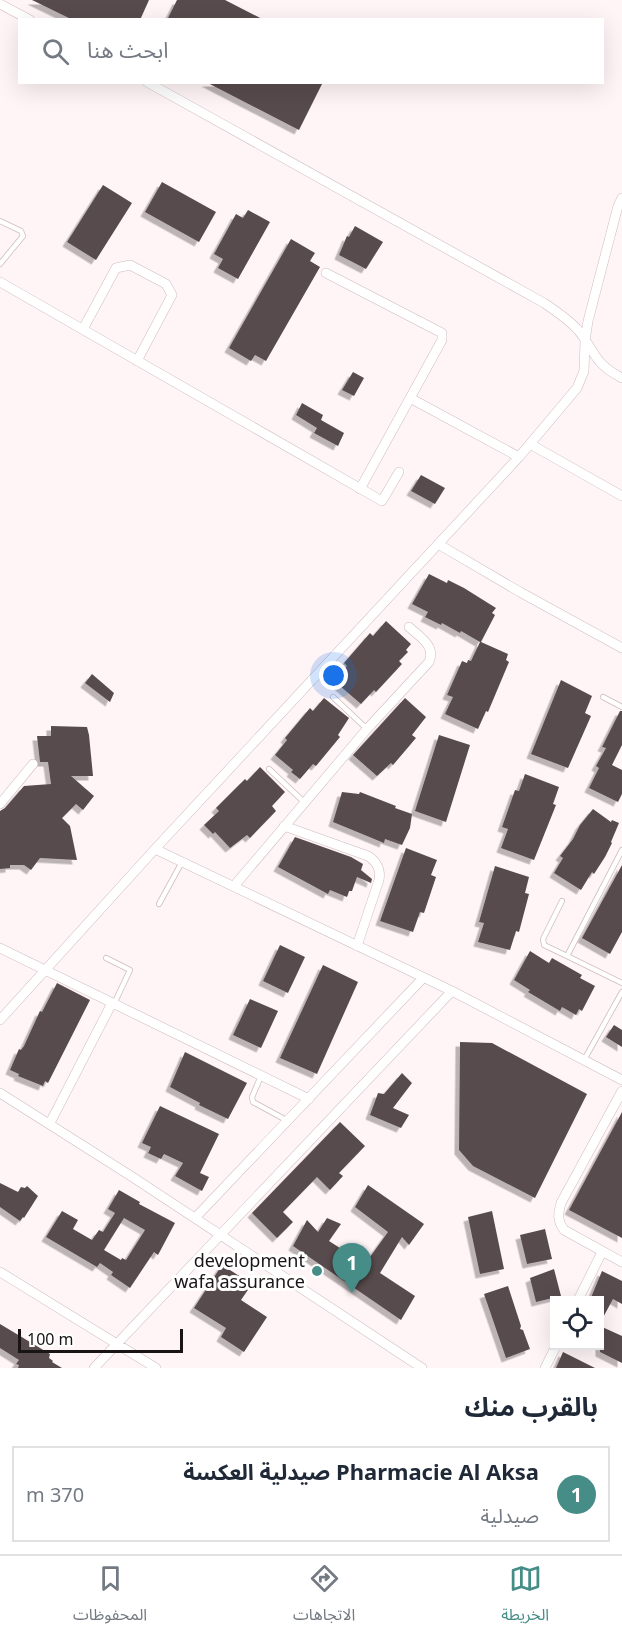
<!DOCTYPE html>
<html lang="ar">
<meta charset="utf-8">
<style>
body{margin:0;font-family:"Noto Sans","Noto Sans Arabic",sans-serif;background:#f2f2f3;color:#1f2937;direction:rtl}
.controls{position:absolute;right:18px;bottom:18px;display:grid;overflow:hidden;border-radius:0px;box-shadow:0 6px 24px #0002}
.controls button{width:54px;height:54px;display:grid;place-items:center;padding:0;border:0;border-bottom:2px solid #e0e1e3;background:#fff;color:#1f2937;font:30px sans-serif}
.scale{position:absolute;left:18px;bottom:15px;width:165px;box-sizing:border-box;padding-left:6px;border:3px solid #191415;border-top:0;font-size:16px;line-height:21px;white-space:nowrap;color:#191415;-webkit-text-stroke:4px #fff;paint-order:stroke}
.you{position:absolute;left:334px;top:676px;width:21px;height:21px;margin:-15px;border:4px solid #fff;border-radius:50%;background:#1a73e8;box-shadow:0 0 0 9px #1a73e833}
.badge{display:grid;place-items:center;width:39px;height:39px;border-radius:50%;background:#468d87;color:#fff;font-size:20px;font-weight:700}
.pin{position:absolute;translate:-50% -50px;filter:drop-shadow(0 2px 3px #0008)}
.pin::after{content:'';position:absolute;top:32px;width:21px;height:18px;background:inherit;clip-path:polygon(0 0,100% 0,50% 100%)}
.list{margin:0;padding:0;list-style:none}
h2{display:flex;justify-content:space-between;align-items:center;height:78px;margin:0;padding:0 24px;font-size:26px}
h2 small{font-size:20px;font-weight:400;color:#747a83}
.list li{display:grid;grid-template-columns:39px 1fr auto;gap:18px;align-items:center;box-sizing:border-box;height:96px;margin:0 12px 12px;padding:0 12px;border:2px solid #e0e1e3;border-radius:0px}
.list b{display:block;font-size:22px;white-space:nowrap}
.list p{margin:0;font-size:20px;white-space:nowrap;color:#747a83}
.list em{font-size:20px;font-style:normal;color:#747a83}
.icon{flex:none;width:33px;height:33px;fill:none;stroke:currentColor;stroke-width:2;stroke-linecap:round;stroke-linejoin:round}
.map{position:relative;flex:none;width:622px;height:1368px;overflow:hidden;direction:ltr}
.search{position:absolute;background:#fff;box-shadow:0 6px 24px #0002;left:18px;right:18px;top:18px;height:66px;display:flex;align-items:center;gap:15px;box-sizing:border-box;padding:0 21px;border-radius:0px;color:#747a83;font-size:22px}
.sheet{height:186px;background:#fff}
nav{display:flex;justify-content:space-around;align-items:center;box-sizing:border-box;height:84px;border-top:2px solid #e0e1e3;background:#fff;font-size:16px;color:#747a83}
nav a{display:grid;justify-items:center;gap:3px}
nav .on{color:#468d87}
.map>svg:first-child{display:block}
</style>
<div class="map">
<svg width="622" height="1368" viewBox="0 0 622 1368">
<defs>
<filter id="shadow"><feDropShadow dx="-4.5" dy="4.5" stdDeviation="0" flood-color="#0004"/></filter>
</defs>
<rect width="100%" height="100%" fill="#fff4f6"/>
<path fill="#594b4d" fill-rule="evenodd" filter="url(#shadow)" d="M32,0H149L140,20H73Z
M177,0H225L264,20H167Z
M206,82H323L299,130Z
M162,182L216,212L199,242L145,212Z
M103,185L132,203L96,260L67,242Z
M248,210L270,222L238,279L218,268L223,259L214,254L236,214L243,218Z
M355,226L383,242L366,269L339,255L347,236L349,237Z
M291,239L315,253L310,261L320,267L266,361L255,355L251,361L229,348Z
M353,372L364,378L354,396L342,390Z
M302,403L323,415L321,420L344,433L338,446L314,433L317,428L296,415Z
M421,475L445,488L435,504L411,491Z
M429,574L447,583L448,580L464,588L496,608L492,613L495,615L481,642L508,654L506,660L509,662L488,712L486,711L478,729L445,714L453,697L447,695L462,661L467,663L468,660L471,661L480,642L461,631L460,633L442,623L441,625L425,617L428,612L412,604Z
M386,621L411,644L406,650L408,652L399,661L402,664L376,692L374,690L361,704L333,680L347,666L344,663L370,633L373,636Z
M92,674L114,693L110,702L85,683Z
M561,680L592,696L585,713L591,716L568,768L531,754Z
M324,698L349,718L338,735L340,737L316,766L313,764L300,779L291,772L293,770L275,755L287,740L285,738L310,708L313,711Z
M405,698L426,717L412,735L416,738L393,765L391,763L377,776L353,755Z
M620,711H622V745L612,765L622,770V794L618,802L589,788L599,768L596,766L606,748L602,747Z
M51,726L87,727L89,735L93,776H71L94,796L83,810L76,804L62,818L70,826L77,860L40,858L31,870L24,865H10V868L0,869V811L5,808L24,786L51,784L48,762H40L37,736H51Z
M439,735L470,745L446,822L415,811Z
M260,767L285,792L272,806L276,811L250,838L247,835L230,848L215,832L213,834L204,825L219,811L216,808L245,779L247,781Z
M525,774L559,787L553,804L556,805L534,860L501,848L508,829L502,827L515,790L519,791Z
M342,792L359,794L360,792L396,806L395,808L412,814L410,828L402,845L385,839L384,843L333,822Z
M593,809L611,822L612,820L619,823L611,842L612,843L605,857L594,874L592,872L581,890L554,873L563,858L560,856L573,839L580,825Z
M295,837L351,857L363,864L361,870L372,879L371,883L357,877L352,891H349L347,897L330,890L328,894L278,867Z
M406,848L437,860L431,875L436,877L424,913L420,912L413,932L380,921Z
M622,865V932L610,954L582,938Z
M495,866L529,877L525,893L529,894L519,932L516,931L510,950L478,942L484,923L479,922Z
M280,945L305,957L288,993L263,981Z
M530,951L549,963L552,958L582,975L580,978L595,986L582,1011L579,1009L576,1015L562,1007L560,1011L528,992L530,990L514,980Z
M323,965L358,982L317,1074L280,1058Z
M57,983L90,1000L48,1083L45,1081L43,1086L18,1076L19,1074L10,1070L19,1049L21,1050L24,1046L40,1011L42,1012Z
M250,999L278,1011L261,1048L233,1035Z
M614,1025L622,1030V1047L606,1037Z
M460,1042L492,1043L587,1094L535,1198L473,1166L459,1150Z
M185,1052L247,1083L228,1119L199,1105L200,1103L170,1087Z
M402,1073L412,1083L393,1108L409,1115L401,1128L370,1115L378,1093L384,1094Z
M160,1106L219,1134L200,1173L209,1177L202,1191L175,1176L183,1163L164,1154L161,1159L148,1153L151,1147L142,1143Z
M622,1112V1238L569,1210Z
M340,1122L365,1146L339,1173L343,1176L330,1190L317,1177L283,1212L293,1222L277,1238L252,1213Z
M0,1183L18,1192L21,1187L25,1188L27,1186L38,1196L24,1218L23,1217L20,1221L0,1207Z
M368,1185L424,1224L409,1245L402,1237L380,1273L415,1296L401,1320L293,1246L307,1220L318,1232L327,1218L341,1224L329,1241L365,1264L388,1232L355,1207Z
M119,1190L140,1202L139,1204L175,1223L158,1255L154,1252L130,1288L111,1275L113,1272L100,1263L97,1267L46,1237L62,1211L78,1220L73,1229L92,1240L99,1230L103,1232L115,1213L108,1209ZM124,1218L145,1230L126,1260L122,1258L121,1260L104,1250Z
M492,1211L504,1269L480,1274L468,1217Z
M545,1229L552,1259L527,1264L520,1235Z
M222,1265L252,1284L241,1300L267,1317L244,1352L221,1337L226,1328L194,1308Z
M554,1269L561,1296L536,1302L530,1278Z
M602,1271L622,1281V1304L613,1299L600,1323V1300H590Z
M508,1286L521,1326L520,1329L523,1330L530,1349L506,1358L484,1294Z
M0,1324L50,1354L49,1358L53,1361L52,1362L62,1368H18L19,1365L16,1364L19,1360L0,1348Z
M600,1326L622,1336V1363L600,1352Z
M563,1352L595,1368H556Z"/>
<g fill="none" stroke-linecap="round" stroke-linejoin="round">
<defs>
<path id="lane" d="M0,221L21,231L23,236L0,264
M333,697L367,729
M603,697L622,707
M269,769L304,802
M622,850L567,956L622,983
M562,901L543,939L544,945L567,956
M159,904L182,862
M106,958L130,970L114,1004
M584,1060L622,992
M261,1076L252,1097L253,1102L288,1121"/>
<path id="street" d="M0,4L30,20
M147,82L544,303C556,311 568,319 578,330C596,352 593,363 622,378
M326,273L442,333V340L360,489
M0,282L382,501L399,472
M83,329L116,268L130,265L166,284L172,295L137,361
M410,398L519,457
M530,444L622,496
M438,544L520,592L622,648
M0,804L33,764
M284,826L368,856C377,862 381,869 379,880L357,946
M155,849L452,991L622,1080
M234,886L367,729L429,662C436,646 420,637 409,627
M0,948L309,1099
M0,1020L155,849L519,457L577,388L584,371L585,341L588,321L618,206L622,198
M622,1091L561,1203C558,1214 557,1220 564,1230L622,1262
M0,1093L131,1176L422,1368
M50,1123L112,1003
M195,1218L423,978
M0,1272L156,1368
M578,1300L602,1252
M94,1368L452,991
M545,1368L556,1346"/>
</defs>
<use href="#lane" stroke="#cdbdbf" stroke-width="6"/>
<use href="#street" stroke="#cdbdbf" stroke-width="10"/>
<use href="#lane" stroke="#fff" stroke-width="4.5"/>
<use href="#street" stroke="#fff" stroke-width="9"/>
</g>
<circle fill="#468d87" stroke="#fff" stroke-width="2" cx="317" cy="1271" r="6"/>
<g text-anchor="middle" stroke-width="6" stroke-linejoin="round" paint-order="stroke">
<g font-size="18" fill="#191415" stroke="#fff" text-anchor="end">
<text x="305" y="1267">development<tspan x="305" dy="21">wafa assurance</tspan></text>
</g>
</g>
</svg>
<div class="controls">
<button><svg class="icon" aria-label="locate" viewBox="0 0 24 24"><circle cx="12" cy="12" r="6"/><path d="M12 2v4M12 18v4M2 12h4M18 12h4"/></svg></button>
</div>
<div class="scale">100 m</div>
<div class="you"></div>
<div class="pin badge" style="left:352px;top:1293px">1</div>
<div class="search"><svg class="icon" aria-label="search" viewBox="0 0 24 24"><circle cx="10" cy="10" r="6"/><path d="M15 15l6 6"/></svg>ابحث هنا</div>
</div>
<section class="sheet">
<h2>بالقرب منك<small></small></h2>
<ul class="list">
<li><span class="badge">1</span><div><b>Pharmacie Al Aksa صيدلية العكسة</b><p>صيدلية</p></div><em>370 m</em></li>
</ul>
</section>
<nav>
<a class="on"><svg class="icon" aria-label="map" viewBox="0 0 24 24"><path d="M3 6l6-2 6 2 6-2v14l-6 2-6-2-6 2zM9 4v14M15 6v14"/></svg>الخريطة</a>
<a><svg class="icon" aria-label="directions" viewBox="0 0 24 24"><path d="M12 3l9 9-9 9-9-9zM9 14v-3h6M13 9l2 2-2 2"/></svg>الاتجاهات</a>
<a><svg class="icon" aria-label="saved" viewBox="0 0 24 24"><path d="M7 4h10v16l-5-4-5 4z"/></svg>المحفوظات</a>
</nav>
